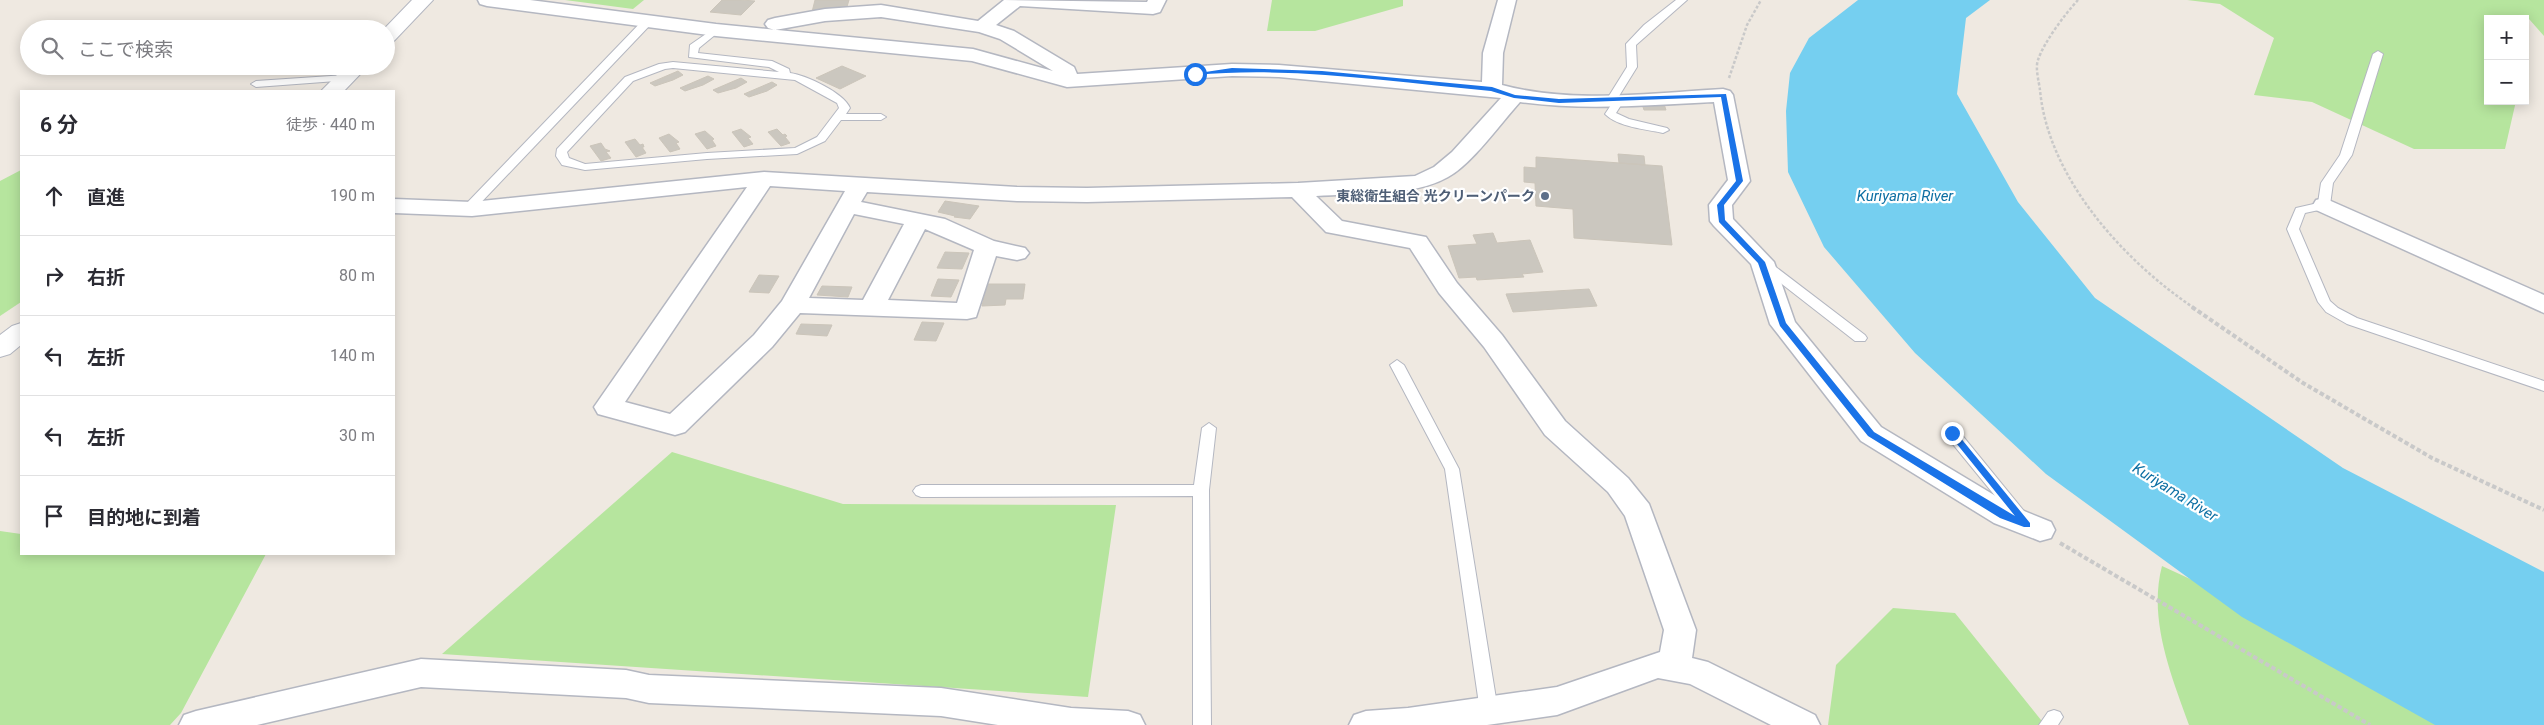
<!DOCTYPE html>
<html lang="ja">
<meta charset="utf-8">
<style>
body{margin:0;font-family:Roboto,"Noto Sans JP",sans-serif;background:#f2f2f3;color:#2b2b33}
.controls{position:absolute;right:15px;top:15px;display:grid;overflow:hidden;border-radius:0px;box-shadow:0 2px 12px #0003}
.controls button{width:45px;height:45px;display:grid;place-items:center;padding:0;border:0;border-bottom:1px solid #e1e1e2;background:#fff;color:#2b2b33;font:25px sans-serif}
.stop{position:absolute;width:15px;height:15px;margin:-11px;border:4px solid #1a73e8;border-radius:50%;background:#fff}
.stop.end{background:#1a73e8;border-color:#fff;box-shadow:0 1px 5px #0008}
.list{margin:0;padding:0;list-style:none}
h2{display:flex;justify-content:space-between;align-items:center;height:65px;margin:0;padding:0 20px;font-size:21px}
h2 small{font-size:16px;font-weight:400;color:#7c7c81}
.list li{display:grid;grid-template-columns:32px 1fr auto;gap:15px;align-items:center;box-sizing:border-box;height:80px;padding:0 20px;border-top:1px solid #e1e1e2}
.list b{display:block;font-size:19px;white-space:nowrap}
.list em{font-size:16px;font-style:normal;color:#7c7c81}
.icon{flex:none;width:28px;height:28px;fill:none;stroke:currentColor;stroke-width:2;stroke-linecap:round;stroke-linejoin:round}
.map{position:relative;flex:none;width:2544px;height:725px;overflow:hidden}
.search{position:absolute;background:#fff;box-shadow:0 2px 12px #0003;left:20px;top:20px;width:375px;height:55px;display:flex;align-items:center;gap:12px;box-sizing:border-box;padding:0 18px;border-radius:28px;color:#7c7c81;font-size:19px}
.panel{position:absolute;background:#fff;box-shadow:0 2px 12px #0003;left:20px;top:90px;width:375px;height:465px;border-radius:0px}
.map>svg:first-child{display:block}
</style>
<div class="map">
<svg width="2544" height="725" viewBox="0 0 2544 725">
<rect width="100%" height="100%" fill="#efe9e1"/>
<path fill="#b6e59e" d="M565,0H644L633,9Z
M1272,0H1403V6L1315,31H1267Z
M2187,0H2544V36L2529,19L2485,20L2488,101H2516L2505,149H2414L2312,102L2254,95L2274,38L2220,4Z
M21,170V302L0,316V181Z
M672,452L843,504L1116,505L1088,697L442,654Z
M0,531L21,534V554H266L181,713L170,725H0Z
M2162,566L2508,725H2189C2171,675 2148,619 2162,566Z
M1893,608L1955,613L2045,725H1828L1836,665Z"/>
<path fill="#75cff0" d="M1858,0H1990L1966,18L1957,94L2018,202L2095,298L2343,468L2544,572V725H2435L2242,617L2046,474L1915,353L1824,247L1788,172L1786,111L1790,73L1809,38Z"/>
<path fill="#cbc7bf" stroke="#cbc5ba" d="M722,0H741L755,1L741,15L710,12Z
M815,0H849L846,10L812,12Z
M842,66L866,76L840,89L816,78Z
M678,71L683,75L673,80L655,86L650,83Z
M708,76L714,79L703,85L685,91L680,88Z
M741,78L747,82L736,88L718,93L713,90Z
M772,82L777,85L767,91L749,97L744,94Z
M1641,101H1663L1666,110H1644Z
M741,129L751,137L748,138L753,144L744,147L732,132Z
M777,129L783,135L785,134L787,136L785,137L790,143L781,146L768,132Z
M705,131L714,139L712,140L716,146L707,149L695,134Z
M669,134L679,142L676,143L680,149L670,152L659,138Z
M635,139L640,145L643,144L644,147H642L646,153L636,157L625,142Z
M601,143L605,149L610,151L606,152L611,158L601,161L590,146Z
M1618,154L1644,156L1645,165L1619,163Z
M1536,157L1662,166L1672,245L1574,238L1573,209L1536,206L1535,183L1524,182V167L1536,168Z
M945,201L979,206L970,219L954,217L955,216L938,212Z
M1493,233L1497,243L1530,240L1543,272L1522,274L1524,277L1477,280L1476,277L1459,278L1448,246L1477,244L1473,235Z
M945,252L969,253L962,269L937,268Z
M759,275L779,276L769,293L749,292Z
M938,279L959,280L951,297L931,296Z
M987,284H1025L1023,299H1006L1005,305L982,306Z
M822,286L852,287L848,297L817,295Z
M1589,289L1597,306L1513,312L1506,294Z
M922,322L944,323L936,341L914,340Z
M801,324L832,325L827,336L796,334Z"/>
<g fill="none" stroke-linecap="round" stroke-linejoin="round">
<defs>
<path id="lane" d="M1676,0H1687L1636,45L1637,67L1619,96L1625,99L1616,113L1629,119L1667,128L1669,130L1663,133C1645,129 1618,127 1605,114L1613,102L1607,99L1627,67L1626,44L1644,25Z
M649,17L653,18V22L472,212H464L462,209L464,206L645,18Z
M716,27L721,30L699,48L698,53L772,61L789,69L790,73C806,75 844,93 850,108L846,114H881L886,117L881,120H841L825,141L797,154L707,159L585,170L562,165L556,156L557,149L625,77L659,64L673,62L779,72L769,67L689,57L690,45ZM673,68L795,80L837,103L839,108L817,137L795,148L707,153L585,164L569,158L567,152L633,81L665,69Z
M2378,51L2383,54L2352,155L2333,183L2330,205L2328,208L2305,213L2299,229L2330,301L2338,308L2357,318L2544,381V391L2347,324L2326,312L2318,302L2287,229L2296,208L2318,203L2321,183L2340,155L2373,54Z
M346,75L351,78L350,80L256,87L251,84L256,81Z
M1764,260L1768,261L1865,335L1867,338L1865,341H1855L1760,267L1758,264L1760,261Z
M1397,360L1404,365L1459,469L1498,711L1495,716L1489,718L1483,716L1480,711L1445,469L1390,365Z
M1209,423L1216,428L1209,490L1211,725H1193V496L921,497L916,495L913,491L916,487L921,485H1194L1202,428Z
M1952,428L1957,429L2028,516L2031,520L2028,524H2018L1947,437L1945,433Z
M2054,710L2060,712L2063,717L2058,725H2039L2048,712Z"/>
<path id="street" d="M478,0H530L716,24L973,49L1053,71L1000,39L979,32L881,17L825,21L775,30L768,28L765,24L768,20L775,18L825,9L881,5L978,21L1004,0L1147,2L1148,0H1166L1160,12L1153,14L1020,6L996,25L1014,31L1074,67L1077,74L1232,64L1279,65L1482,82L1483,53L1498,0H1516L1503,53L1502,85C1574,104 1650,93 1723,89L1730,91L1733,95L1750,181L1732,205L1733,219L1774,262L1795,322L1881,427L2014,507L2051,522L2055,530L2051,538L2040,541L1994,523L1861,441L1770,324L1751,264L1714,226L1710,221L1709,205L1728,180L1714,102C1649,105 1585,111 1520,102C1501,123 1472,164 1448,177C1413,197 1357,193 1316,196L1342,221L1426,237L1457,283L1502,335L1565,421L1628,478L1649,504L1696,630L1692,658L1708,662L1815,715L1820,725H1771L1690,684L1658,678L1557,715L1487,725H1349L1354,715L1366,711L1408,708L1557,687L1660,652L1664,630L1625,516L1608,492L1545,435L1484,347L1439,293L1410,248L1326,232L1292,197L1087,202L1017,201L867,192L861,202L945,219L994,241L1025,248L1029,253L1025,258L1017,260L996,256L976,317L967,319L800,313L772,347L685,432L675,435L598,414L594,407L747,187L472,216L394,213V199L472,202L764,172L1017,187L1087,188L1298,183L1415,176L1434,167L1452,152L1501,98L1279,77L1232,76L1067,87L972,61L716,36L487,6L480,4ZM770,186L845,191L782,301L754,335L670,414L625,402ZM854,214L904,224L863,300L809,298ZM925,229L974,250L957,303L888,300Z
M2324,198L2544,295V313L2316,210L2313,205L2316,200Z
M421,659L626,670L649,675L941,688L1071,708L1128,711L1140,715L1145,725H998L941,716L649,703L626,698L421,687L257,725H179L184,715L196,711Z"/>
<path id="secondary" d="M412,0H433L393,42L386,44V29H384Z
M346,66H368L344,91H321Z
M21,323V345L10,354L0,357V335L12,326Z"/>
</defs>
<use href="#lane" stroke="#b4b7c1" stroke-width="2"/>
<use href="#street" stroke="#b4b7c1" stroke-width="3"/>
<use href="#secondary" stroke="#b4b7c1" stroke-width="2"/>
<path stroke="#c9c9c9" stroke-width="2.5" stroke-dasharray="3 2" stroke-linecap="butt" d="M2078,0C2065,14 2044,42 2038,60C2035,68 2039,82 2040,90C2048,178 2124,261 2194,308
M1729,78L1747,25L1761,0"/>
<path stroke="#c9c9c9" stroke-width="4" stroke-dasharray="4.5 2.5" stroke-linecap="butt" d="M2192,307L2303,383L2432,458L2544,510
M2060,543L2370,725"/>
<use href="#lane" fill="#fff" fill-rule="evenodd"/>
<use href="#street" fill="#fff" fill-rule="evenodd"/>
<use href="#secondary" fill="#fff" fill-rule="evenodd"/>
</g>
<path fill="#1a73e8" d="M1232,68L1322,71L1492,87L1515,95L1559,99L1726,94L1743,181L1724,205L1725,220L1765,262L1786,323L1874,432L2015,516L1948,433L1955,431L2030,523V527H2024L2000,518L1868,436L1780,326L1758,263L1719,222L1717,205L1736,181L1721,97L1559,103L1514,98L1491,91C1393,82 1293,66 1195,75L1192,74Z"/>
<circle fill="#5c6f8a" stroke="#fff" stroke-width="2" cx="1545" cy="196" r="5"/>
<g text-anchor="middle" stroke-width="4.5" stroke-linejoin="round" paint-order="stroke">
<g font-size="14" font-weight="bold" fill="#4e5e75" stroke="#fff" text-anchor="end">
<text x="1535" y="201">東総衛生組合 光クリーンパーク</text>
</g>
<g font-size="15" font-style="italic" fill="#0d6fa3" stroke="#fff">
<text x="1905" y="201">Kuriyama River</text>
<text transform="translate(2175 492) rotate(32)" y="5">Kuriyama River</text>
</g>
</g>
</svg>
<div class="controls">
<button>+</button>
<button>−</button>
</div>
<div class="stop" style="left:1195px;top:74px"></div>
<div class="stop end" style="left:1952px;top:433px"></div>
<div class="search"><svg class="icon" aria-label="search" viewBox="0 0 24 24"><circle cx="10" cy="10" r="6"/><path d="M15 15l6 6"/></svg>ここで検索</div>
<section class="panel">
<h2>6 分<small>徒歩 · 440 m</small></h2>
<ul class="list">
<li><svg class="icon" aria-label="ahead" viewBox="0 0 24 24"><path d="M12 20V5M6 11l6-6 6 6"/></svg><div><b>直進</b></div><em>190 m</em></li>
<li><svg class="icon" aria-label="right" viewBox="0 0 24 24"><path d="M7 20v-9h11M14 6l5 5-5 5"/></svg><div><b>右折</b></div><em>80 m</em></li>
<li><svg class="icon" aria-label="left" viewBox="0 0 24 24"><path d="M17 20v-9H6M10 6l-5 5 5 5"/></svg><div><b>左折</b></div><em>140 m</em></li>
<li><svg class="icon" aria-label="left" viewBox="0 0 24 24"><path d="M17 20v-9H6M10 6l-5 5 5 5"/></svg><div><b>左折</b></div><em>30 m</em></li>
<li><svg class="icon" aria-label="arrive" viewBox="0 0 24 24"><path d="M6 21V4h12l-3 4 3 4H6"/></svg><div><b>目的地に到着</b></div></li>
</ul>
</section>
</div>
